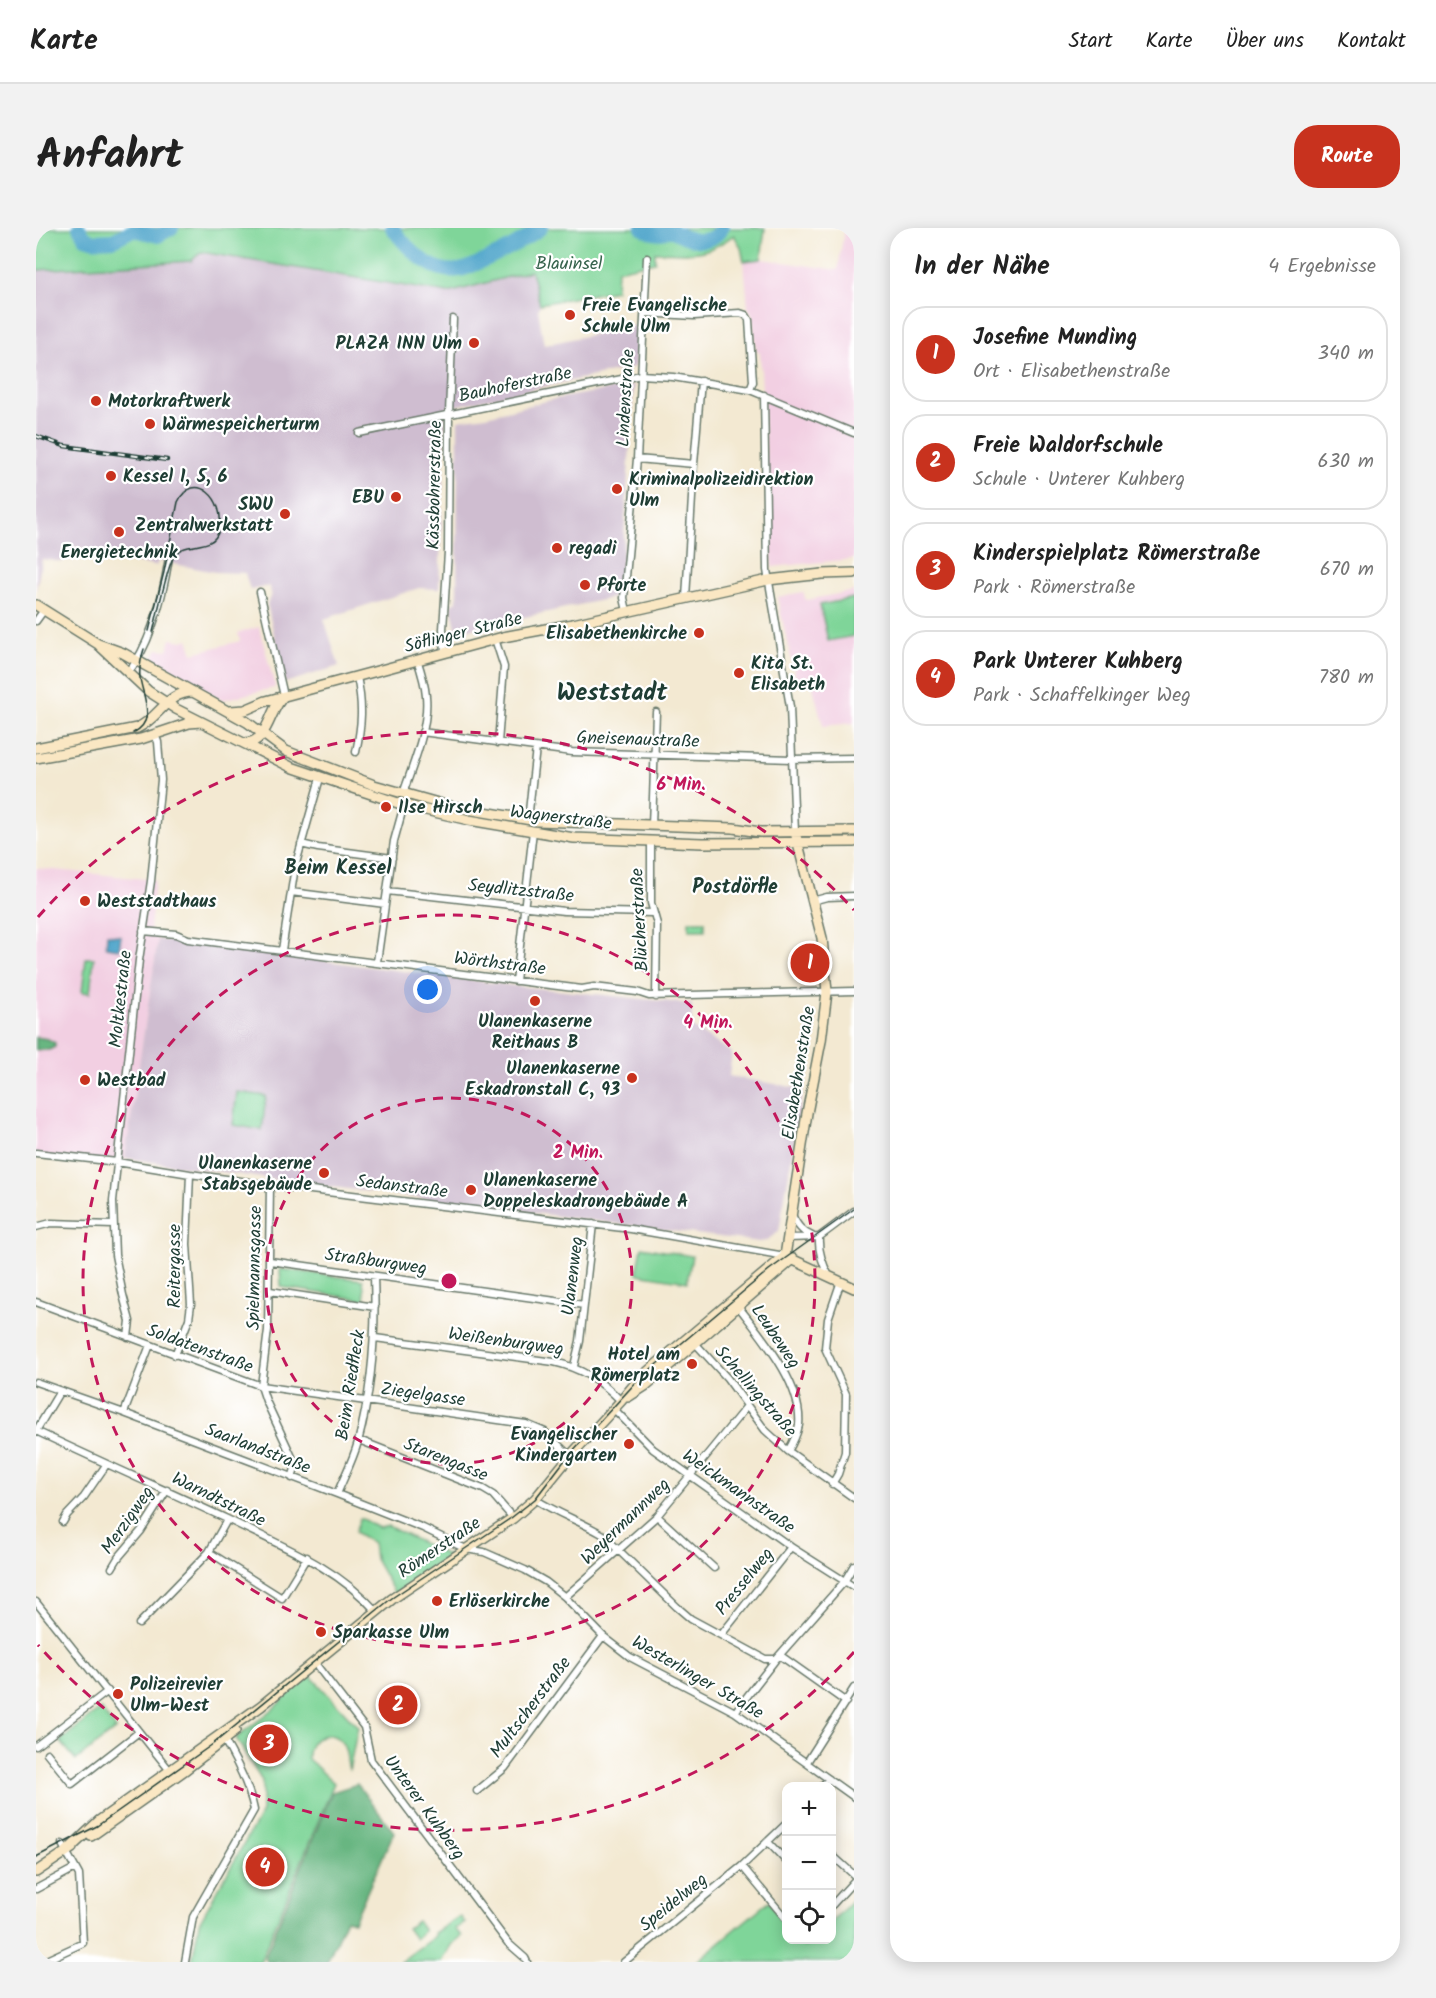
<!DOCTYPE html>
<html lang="de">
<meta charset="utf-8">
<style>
body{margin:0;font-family:Kalam,sans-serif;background:#f2f2f2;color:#222}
.controls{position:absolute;right:18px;bottom:18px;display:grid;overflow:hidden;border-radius:12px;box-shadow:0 3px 15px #0003}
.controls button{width:54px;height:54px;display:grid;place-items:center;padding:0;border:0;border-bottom:2px solid #e0e0e0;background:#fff;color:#222;font:30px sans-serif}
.you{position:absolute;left:392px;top:762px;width:21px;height:21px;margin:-15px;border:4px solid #fff;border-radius:50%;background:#1a73e8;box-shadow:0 0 0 9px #1a73e833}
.badge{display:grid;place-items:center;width:39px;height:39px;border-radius:50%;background:#c8321e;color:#fff;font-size:20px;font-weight:700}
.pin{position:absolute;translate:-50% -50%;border:3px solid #fff;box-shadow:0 2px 6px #0006}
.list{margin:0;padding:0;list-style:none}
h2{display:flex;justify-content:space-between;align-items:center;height:78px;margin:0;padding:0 24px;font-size:26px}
h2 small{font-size:20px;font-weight:400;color:#767676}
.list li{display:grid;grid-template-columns:39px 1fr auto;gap:18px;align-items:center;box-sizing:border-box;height:96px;margin:0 12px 12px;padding:0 12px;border:2px solid #e0e0e0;border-radius:24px}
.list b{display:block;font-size:22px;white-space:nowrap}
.list p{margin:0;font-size:20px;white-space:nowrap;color:#767676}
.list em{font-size:20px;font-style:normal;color:#767676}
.icon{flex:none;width:33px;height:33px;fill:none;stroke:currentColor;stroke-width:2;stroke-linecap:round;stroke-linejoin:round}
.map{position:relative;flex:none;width:818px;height:1734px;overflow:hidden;border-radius:24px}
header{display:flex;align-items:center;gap:36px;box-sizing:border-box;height:84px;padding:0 30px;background:#fff;border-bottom:2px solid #e0e0e0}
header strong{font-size:28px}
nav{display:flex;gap:33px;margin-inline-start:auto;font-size:21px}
.intro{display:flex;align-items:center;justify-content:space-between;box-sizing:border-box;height:144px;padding:0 36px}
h1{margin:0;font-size:42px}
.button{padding:15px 27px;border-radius:24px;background:#c8321e;color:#fff;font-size:21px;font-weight:700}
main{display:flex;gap:36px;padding:0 36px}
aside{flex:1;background:#fff;border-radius:24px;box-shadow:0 3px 15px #0003}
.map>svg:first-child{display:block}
</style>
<header>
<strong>Karte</strong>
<nav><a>Start</a><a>Karte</a><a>Über uns</a><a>Kontakt</a></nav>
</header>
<div class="intro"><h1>Anfahrt</h1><a class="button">Route</a></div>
<main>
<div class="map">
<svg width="818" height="1734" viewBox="0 0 818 1734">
<rect width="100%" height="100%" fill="#fff"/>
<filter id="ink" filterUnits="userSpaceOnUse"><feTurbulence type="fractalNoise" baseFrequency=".0167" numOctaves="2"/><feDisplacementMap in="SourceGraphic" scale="12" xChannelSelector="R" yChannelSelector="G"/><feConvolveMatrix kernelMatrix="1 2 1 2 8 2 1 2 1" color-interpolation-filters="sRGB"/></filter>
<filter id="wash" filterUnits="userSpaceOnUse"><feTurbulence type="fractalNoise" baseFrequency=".008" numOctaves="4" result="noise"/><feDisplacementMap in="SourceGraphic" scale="24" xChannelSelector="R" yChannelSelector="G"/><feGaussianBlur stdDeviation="1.35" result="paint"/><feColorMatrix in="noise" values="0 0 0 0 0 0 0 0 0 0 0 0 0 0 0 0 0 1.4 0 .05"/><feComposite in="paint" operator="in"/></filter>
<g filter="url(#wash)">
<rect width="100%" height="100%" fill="#f3e9d2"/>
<path fill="#f2cfe2" d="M818,0V331L736,339L724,126L720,121L716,86L712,80L708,33L726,31L802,42L808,2Z
M818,363V495L787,498L774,448L760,452L741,369L767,364L770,372Z
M223,399L239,458L238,460L186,472L121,436L116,431L122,421L132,422L135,411L147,413L152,411L157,425L204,413L202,405Z
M0,640L119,652L114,701L122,711L89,930L85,939L0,927Z"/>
<path fill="#cfbdd0" d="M165,24L411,65L495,43L504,76L502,82L508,117L601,97L599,139L410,180L403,361L383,360L288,391L303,438L249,455L231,376L235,367L233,358L214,362L209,345L179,344L122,333L120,338L68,330L52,321L29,318L27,334L6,331L0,363V42L155,33Z
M598,157L585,352L581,355L584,368L421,404L415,377L421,373L422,192L450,188L519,171Z
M122,711L480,758L656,776V799L696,825L693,848L767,861L743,1003L730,1013L723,1014L234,951L89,930Z"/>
<path fill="#7fd599" stroke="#4f8966" stroke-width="1.5" d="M0,0H729L725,31L708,33L705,20L698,7C667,30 655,25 619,24V34L581,42L580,62L504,76L495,43L412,65L165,24L155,33L0,42Z
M818,370V408L792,413L784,377Z
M653,693H669V702H653Z
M50,730H58L54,765L46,764Z
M201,864L230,868L226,902L197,897Z
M606,1019L656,1028L651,1054L601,1046Z
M244,1041L327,1052L329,1072L245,1059Z
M324,1290L343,1300L352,1298L413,1328L359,1366L339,1331L337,1315L319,1304Z
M273,1446L322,1499L313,1542C311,1535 311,1525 308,1519C301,1499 270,1505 272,1531L298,1555L224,1734H156L163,1695L226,1584V1553L200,1510L237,1481Z
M64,1481L80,1501L40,1532L24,1513Z
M818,1671V1734H660L733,1673L750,1696V1712H763L769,1719L777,1712H796V1693Z
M424,1688L429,1695L419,1701L426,1708L415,1717L406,1734H364L399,1708L398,1705Z
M381,1693L388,1703L379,1711L371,1700Z"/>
<path fill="#67b681" stroke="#437a5a" stroke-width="1.5" d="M0,809L12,811L19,815V819L13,822H0Z
M321,1556L358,1604L318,1693L310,1691L291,1734H232L228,1731L296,1564Z"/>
<path fill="#4ea4ca" stroke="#36707f" stroke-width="1.5" d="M71,706L85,708L83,721L70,719Z"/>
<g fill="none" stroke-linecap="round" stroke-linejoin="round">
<path stroke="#4ea4ca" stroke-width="14" d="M43,0L49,10L59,13L77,12L95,3H103L122,8L136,0
M356,0C371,20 395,47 423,42C432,41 441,35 449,32C469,23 487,13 505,0
M606,0C617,6 623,8 635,1
M632,0C650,11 672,21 686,0"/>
</g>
</g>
<g filter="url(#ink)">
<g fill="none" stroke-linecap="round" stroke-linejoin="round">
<defs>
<path id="street" d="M609,85L658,88L704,85L710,87L713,92L717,154L714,162
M728,167L731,342L754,479L759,604
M323,205L605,147L637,149L714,162L818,205
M601,231L658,236
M224,364L248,468
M650,370L658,236L665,153
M591,383L588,370L601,231L611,30
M0,393L8,382
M459,411L468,439L462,515
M409,423L407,401L412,324L413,185L417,91
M92,445C115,416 127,367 133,330
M386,504L536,524L755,531L818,530
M320,524C326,496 327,477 321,449
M367,566C377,536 393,500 390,468C389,456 385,443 381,431
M492,592L500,520
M616,598L620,484
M615,614V675L621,696L620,769
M265,616L282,620L356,630
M351,663L528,683L617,685
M255,664L349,676
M776,673L791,669L818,668
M107,703L140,706L152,711L490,754L546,761L558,759L601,764L613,768L818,763
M246,722L259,639L284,550
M341,734L358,613L368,577
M480,753L497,603
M0,925L81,934L154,946L234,957L595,1001L749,1028
M234,957L232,1102L225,1158L490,1196L509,1204L534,1228
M756,987C761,997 766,1004 776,1008
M0,999L15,995L77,997
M783,1009L818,983
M783,1009C782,1023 786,1035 793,1048
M752,1010L783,1009
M234,1033L548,1077
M234,1063L339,1079
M0,1074L225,1158L230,1173L257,1231L259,1241L256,1250
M702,1078C725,1108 767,1156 763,1197C761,1206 757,1215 752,1223
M92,1109L94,1093L87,1067L79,1027L77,973L103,732L115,653L125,552L122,514L119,507
M339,1110L518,1134C545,1140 566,1153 585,1173
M659,1115L691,1150L729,1202L752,1223L818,1270
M139,1127L153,1091L155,1076L151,1016L154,946
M538,1138L544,1113L557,996
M0,1154L88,1185L301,1266L387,1300L430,1321L448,1324L489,1342L510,1354L529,1369L567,1408L594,1429L699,1484L818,1569
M578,1181L617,1221L755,1319L818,1359
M88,1185L114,1117
M0,1203C63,1233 127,1261 191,1291C245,1318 300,1338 341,1384
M0,1203L24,1163
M323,1212L447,1261L457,1267L477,1290
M796,1256L802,1246L809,1224L810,1166L789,1120L792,1091L805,1053
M301,1266C308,1249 317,1232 322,1214C336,1162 340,1101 338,1048
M499,1271C520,1285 544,1293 566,1306L641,1379L655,1391L729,1431H740
M621,1288L678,1340
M27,1294L31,1287L48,1269L70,1237
M173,1324L246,1370L271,1329
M76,1340L82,1330L105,1303L131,1262
M529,1369L621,1288L711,1178
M0,1374L135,1544
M103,1396L173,1324L191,1292
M685,1407L755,1319
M745,1428L810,1474
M278,1434L328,1499L335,1532L472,1715L489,1730L491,1734
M699,1484L740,1431L808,1354L818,1337
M0,1518L72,1463
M11,1525L36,1556L103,1504
M771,1534L818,1460
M786,1558L793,1551
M441,1563L469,1540L567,1408
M732,1614L750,1633
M796,1627L818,1647
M706,1638L750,1691
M0,1661L39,1640
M796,1677L818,1653
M6,1734L47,1715L43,1647L26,1616
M149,1734L157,1689L218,1582C213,1557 200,1532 187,1510
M588,1734L706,1638L750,1596"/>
<path id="secondary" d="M0,377L62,416L87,425L211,494L250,523L338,557L413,578L501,593L697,600L724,604L818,603
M64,418L112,463L140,481L255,539L368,577L433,592L538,610L666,615L818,614
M194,483L209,482L230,473L467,409L537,396L732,352L786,346L818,345
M209,515C233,515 233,480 248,468
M0,520L101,500C124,490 130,464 157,464
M0,530L105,511L153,495L165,494
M751,1029L818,1060
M592,1169L609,1158L757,1031
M55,1608L150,1541L199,1503
M31,1623L63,1593L225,1478L356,1371L477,1290L499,1271L534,1228L585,1173L603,1151L749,1028L771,885L785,813L791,764L786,710L759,604
M0,1644L36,1620"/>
</defs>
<use href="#street" stroke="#69796b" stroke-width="9"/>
<use href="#secondary" stroke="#69796b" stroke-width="12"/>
<use href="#street" stroke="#fff" stroke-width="6"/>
<use href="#secondary" stroke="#fae7c3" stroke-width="9"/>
<path stroke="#1f3d34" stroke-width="1.5" d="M113,403L128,344L142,274C158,241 191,271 183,302C177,325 149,311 138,328C131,338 121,389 117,404
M97,505C121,493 107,470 104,450C103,440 105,430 108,421
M0,1629L61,1598L177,1516L356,1370L475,1290L499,1271L532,1228L603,1151L733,1042L818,981"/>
<defs>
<path id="rail" d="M0,208L28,218L131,232"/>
</defs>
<use href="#rail" stroke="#1f3d34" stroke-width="4.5"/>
<use href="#rail" stroke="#fff" stroke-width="2" stroke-dasharray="7" stroke-linecap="butt"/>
</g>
</g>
<g fill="none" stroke="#c2185b" stroke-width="3" stroke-dasharray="10 8">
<circle cx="413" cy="1053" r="183"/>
<circle cx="413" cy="1053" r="366"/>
<path d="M818 1424A549 549 0 0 1 2 1417M2 689A549 549 0 0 1 818 682"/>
</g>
<g fill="#c8321e" stroke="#fff" stroke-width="2">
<circle cx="534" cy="87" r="6"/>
<circle cx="438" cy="115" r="6"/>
<circle cx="60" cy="173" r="6"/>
<circle cx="114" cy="196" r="6"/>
<circle cx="75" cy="248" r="6"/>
<circle cx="581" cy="261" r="6"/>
<circle cx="360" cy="269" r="6"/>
<circle cx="249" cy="286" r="6"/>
<circle cx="83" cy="304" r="6"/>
<circle cx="521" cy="320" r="6"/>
<circle cx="549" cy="357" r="6"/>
<circle cx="663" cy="405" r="6"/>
<circle cx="703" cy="445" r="6"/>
<circle cx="350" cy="579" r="6"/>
<circle cx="49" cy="673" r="6"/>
<circle cx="499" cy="773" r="6"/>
<circle cx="596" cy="850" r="6"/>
<circle cx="49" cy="852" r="6"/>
<circle cx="288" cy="945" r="6"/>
<circle cx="435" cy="962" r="6"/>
<circle cx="656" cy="1136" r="6"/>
<circle cx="593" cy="1216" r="6"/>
<circle cx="401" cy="1373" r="6"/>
<circle cx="285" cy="1404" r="6"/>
<circle cx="82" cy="1466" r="6"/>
</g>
<g text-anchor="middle" stroke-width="4.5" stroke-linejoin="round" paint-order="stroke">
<g font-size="18" fill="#37634d" stroke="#fff">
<text x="533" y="41">Blauinsel</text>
</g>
<g font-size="18" font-weight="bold" fill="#1f3d34" stroke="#fff" text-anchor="start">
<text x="546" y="83">Freie Evangelische<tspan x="546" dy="21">Schule Ulm</tspan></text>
<text x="426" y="121" text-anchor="end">PLAZA INN Ulm</text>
<text x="72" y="179">Motorkraftwerk</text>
<text x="126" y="202">Wärmespeicherturm</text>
<text x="87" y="254">Kessel 1, 5, 6</text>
<text x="593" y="257">Kriminalpolizeidirektion<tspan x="593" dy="21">Ulm</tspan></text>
<text x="348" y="275" text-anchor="end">EBU</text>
<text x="237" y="282" text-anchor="end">SWU<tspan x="237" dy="21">Zentralwerkstatt</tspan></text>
<text x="533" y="326">regadi</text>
<text x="83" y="330" text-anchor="middle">Energietechnik</text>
<text x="561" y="363">Pforte</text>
<text x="651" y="411" text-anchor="end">Elisabethenkirche</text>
<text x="715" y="441">Kita St.<tspan x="715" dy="21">Elisabeth</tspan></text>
<text x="362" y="585">Ilse Hirsch</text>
<text x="61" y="679">Weststadthaus</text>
<text x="499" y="799" text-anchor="middle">Ulanenkaserne<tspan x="499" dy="21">Reithaus B</tspan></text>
<text x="584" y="846" text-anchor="end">Ulanenkaserne<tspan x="584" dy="21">Eskadronstall C, 93</tspan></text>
<text x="61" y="858">Westbad</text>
<text x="276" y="941" text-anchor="end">Ulanenkaserne<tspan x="276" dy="21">Stabsgebäude</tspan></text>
<text x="447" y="958">Ulanenkaserne<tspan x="447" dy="21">Doppeleskadrongebäude A</tspan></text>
<text x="644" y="1132" text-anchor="end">Hotel am<tspan x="644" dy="21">Römerplatz</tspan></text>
<text x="581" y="1212" text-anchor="end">Evangelischer<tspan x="581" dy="21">Kindergarten</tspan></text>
<text x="413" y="1379">Erlöserkirche</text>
<text x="297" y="1410">Sparkasse Ulm</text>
<text x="94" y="1462">Polizeirevier<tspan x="94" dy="21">Ulm-West</tspan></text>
</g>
<g font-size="18" fill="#1f3d34" stroke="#fff">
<text transform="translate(479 156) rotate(-12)" y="6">Bauhoferstraße</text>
<text transform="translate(589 170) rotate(-87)" y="6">Lindenstraße</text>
<text transform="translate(398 257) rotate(-89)" y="6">Kässbohrerstraße</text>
<text transform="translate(427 404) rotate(-14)" y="6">Söflinger Straße</text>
<text transform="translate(602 511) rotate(2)" y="6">Gneisenaustraße</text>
<text transform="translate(525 589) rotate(7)" y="6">Wagnerstraße</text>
<text transform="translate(485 662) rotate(6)" y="6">Seydlitzstraße</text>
<text transform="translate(603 692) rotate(-93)" y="6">Blücherstraße</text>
<text transform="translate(464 735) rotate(7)" y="6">Wörthstraße</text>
<text transform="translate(84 771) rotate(-84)" y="6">Moltkestraße</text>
<text transform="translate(762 845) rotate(-81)" y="6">Elisabethenstraße</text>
<text transform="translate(366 958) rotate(7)" y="6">Sedanstraße</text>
<text transform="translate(340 1033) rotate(8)" y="6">Straßburgweg</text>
<text transform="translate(138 1038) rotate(-90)" y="6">Reitergasse</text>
<text transform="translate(218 1040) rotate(-89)" y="6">Spielmannsgasse</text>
<text transform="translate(536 1048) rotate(-83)" y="6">Ulanenweg</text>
<text transform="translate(740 1108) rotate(56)" y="6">Leubeweg</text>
<text transform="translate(470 1113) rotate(8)" y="6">Weißenburgweg</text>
<text transform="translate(164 1120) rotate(20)" y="6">Soldatenstraße</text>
<text transform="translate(314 1157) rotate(-81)" y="6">Beim Riedfleck</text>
<text transform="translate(720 1163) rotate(49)" y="6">Schellingstraße</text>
<text transform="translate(387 1166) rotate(8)" y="6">Ziegelgasse</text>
<text transform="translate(222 1220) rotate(21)" y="6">Saarlandstraße</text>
<text transform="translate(410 1231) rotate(22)" y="6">Starengasse</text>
<text transform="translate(703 1263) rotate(35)" y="6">Weickmannstraße</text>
<text transform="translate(183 1271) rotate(26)" y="6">Warndtstraße</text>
<text transform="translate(91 1292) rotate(-55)" y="6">Merzigweg</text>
<text transform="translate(589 1293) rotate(-44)" y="6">Weyermannweg</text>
<text transform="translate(403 1319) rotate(-34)" y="6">Römerstraße</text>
<text transform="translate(708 1353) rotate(-51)" y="6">Presselweg</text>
<text transform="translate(662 1449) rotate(30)" y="6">Westerlinger Straße</text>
<text transform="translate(494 1479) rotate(-53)" y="6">Multscherstraße</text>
<text transform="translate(389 1579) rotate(54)" y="6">Unterer Kuhberg</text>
<text transform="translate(637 1674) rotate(-39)" y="6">Speidelweg</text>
</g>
<g font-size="20" font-weight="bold" fill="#1f3d34" stroke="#fff">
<text x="302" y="646">Beim Kessel</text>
<text x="699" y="665">Postdörfle</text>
</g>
<g font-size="24" font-weight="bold" fill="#1f3d34" stroke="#fff">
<text x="576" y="472">Weststadt</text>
</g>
</g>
<circle cx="413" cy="1053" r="9" fill="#c2185b" stroke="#fff" stroke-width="3"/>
<g font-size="18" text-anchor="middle" font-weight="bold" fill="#c2185b" stroke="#fff" stroke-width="4.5" stroke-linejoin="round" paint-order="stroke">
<text x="645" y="562">6 Min.</text>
<text x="672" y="800">4 Min.</text>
<text x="542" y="930">2 Min.</text>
</g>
</svg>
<div class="controls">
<button>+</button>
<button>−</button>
<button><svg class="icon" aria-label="locate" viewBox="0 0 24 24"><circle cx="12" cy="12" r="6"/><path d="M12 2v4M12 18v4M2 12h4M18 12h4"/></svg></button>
</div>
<div class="you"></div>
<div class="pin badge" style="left:774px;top:735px">1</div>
<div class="pin badge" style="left:362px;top:1477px">2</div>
<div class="pin badge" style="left:233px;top:1516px">3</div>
<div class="pin badge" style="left:229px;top:1639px">4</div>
</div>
<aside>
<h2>In der Nähe<small>4 Ergebnisse</small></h2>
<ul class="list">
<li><span class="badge">1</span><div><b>Josefine Munding</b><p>Ort · Elisabethenstraße</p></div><em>340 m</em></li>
<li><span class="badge">2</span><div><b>Freie Waldorfschule</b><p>Schule · Unterer Kuhberg</p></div><em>630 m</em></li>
<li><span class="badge">3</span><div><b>Kinderspielplatz Römerstraße</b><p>Park · Römerstraße</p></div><em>670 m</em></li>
<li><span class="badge">4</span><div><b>Park Unterer Kuhberg</b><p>Park · Schaffelkinger Weg</p></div><em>780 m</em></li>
</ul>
</aside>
</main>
